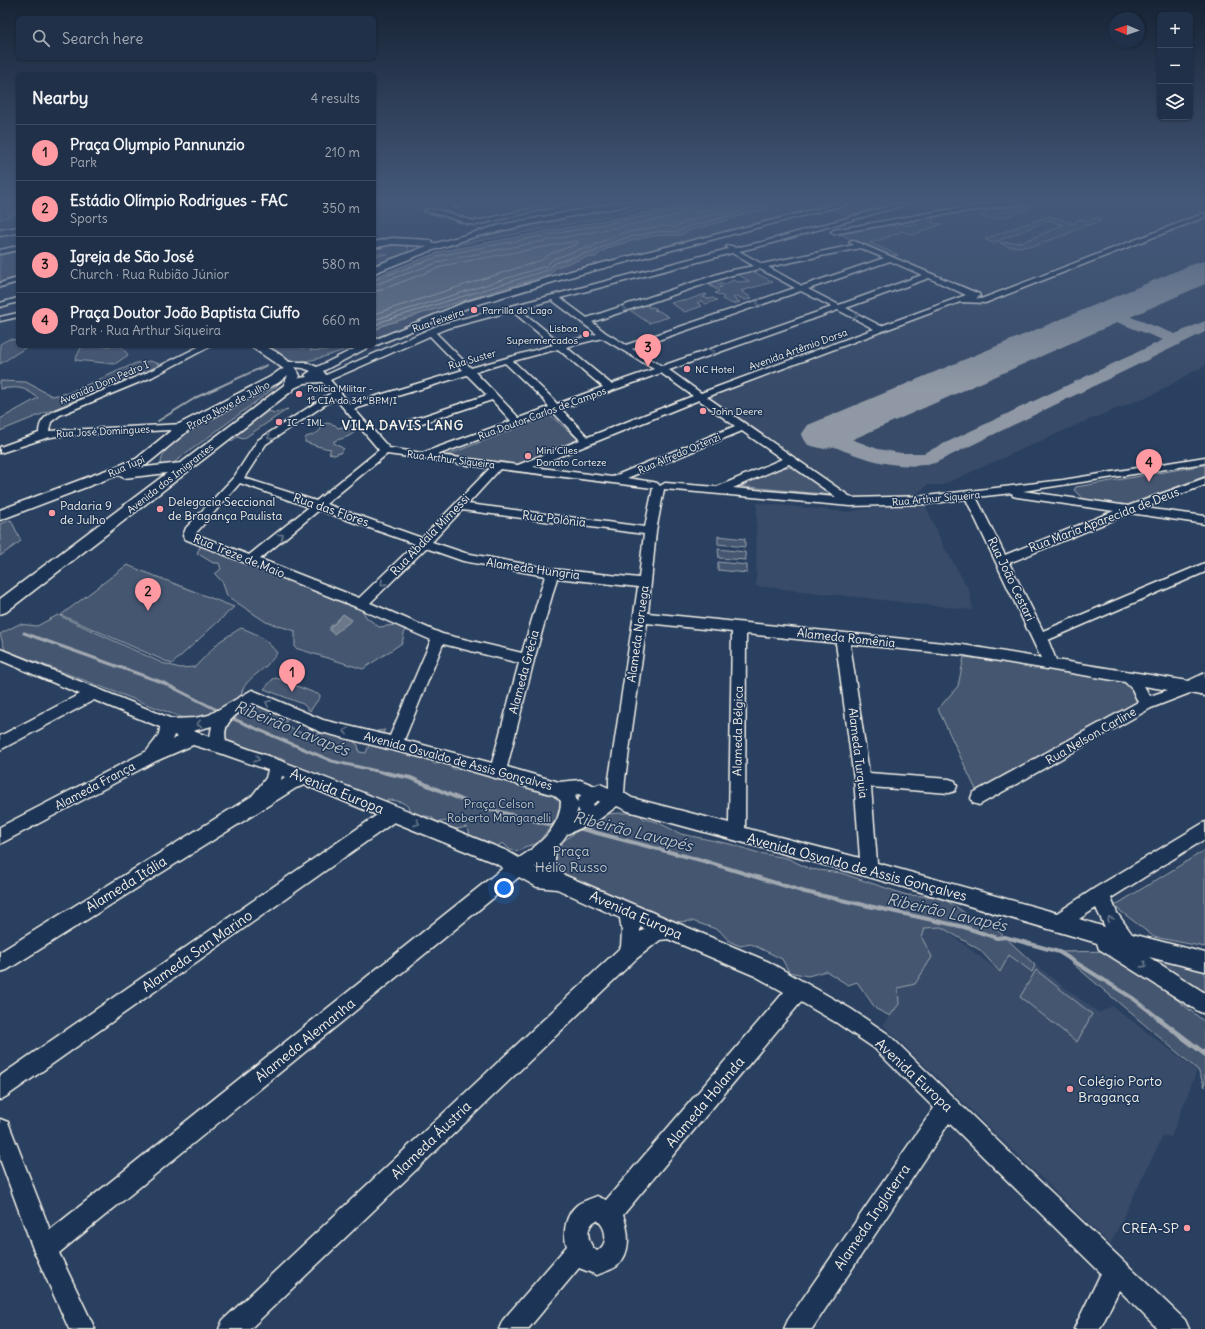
<!DOCTYPE html>
<meta charset="utf-8">
<style>
body{margin:0;font-family:Delius,sans-serif;background:#28384f;color:#f1f3f6}
.controls{position:absolute;right:12px;top:12px;display:grid;overflow:hidden;border-radius:6px;box-shadow:0 1px 3px #0004}
.controls button{width:36px;height:36px;display:grid;place-items:center;padding:0;border:0;border-bottom:1px solid #3d4b60;background:#203048;color:#f1f3f6;font:20px sans-serif}
.compass{position:absolute;left:1109px;top:12px;width:36px;height:36px;border-radius:50%;background:#203048;box-shadow:0 1px 3px #0004;rotate:272deg}
.you{position:absolute;left:504px;top:888px;width:14px;height:14px;margin:-10px;border:3px solid #fff;border-radius:50%;background:#1a73e8;box-shadow:0 0 0 6px #1a73e833}
.badge{display:grid;place-items:center;width:26px;height:26px;border-radius:50%;background:#ff9aa2;color:#111;font-size:13px;font-weight:700}
.pin{position:absolute;translate:-50% -33px;filter:drop-shadow(0 1px 2px #0008)}
.pin::after{content:'';position:absolute;top:21px;width:14px;height:12px;background:inherit;clip-path:polygon(0 0,100% 0,50% 100%)}
.list{margin:0;padding:0;list-style:none}
h2{display:flex;justify-content:space-between;align-items:center;height:52px;margin:0;padding:0 16px;font-size:17px}
h2 small{font-size:13px;font-weight:400;color:#a2a9b4}
.list li{display:grid;grid-template-columns:26px 1fr auto;gap:12px;align-items:center;box-sizing:border-box;height:56px;padding:0 16px;border-top:1px solid #3d4b60}
.list b{display:block;font-size:15px;white-space:nowrap}
.list p{margin:0;font-size:13px;white-space:nowrap;color:#a2a9b4}
.list em{font-size:13px;font-style:normal;color:#a2a9b4}
.icon{flex:none;width:22px;height:22px;fill:none;stroke:currentColor;stroke-width:2;stroke-linecap:round;stroke-linejoin:round}
.map{position:relative;flex:none;width:1205px;height:1329px;overflow:hidden}
.search{position:absolute;background:#203048;box-shadow:0 1px 3px #0004;left:16px;top:16px;width:360px;height:44px;display:flex;align-items:center;gap:10px;box-sizing:border-box;padding:0 14px;border-radius:6px;color:#a2a9b4;font-size:15px}
.panel{position:absolute;background:#203048;box-shadow:0 1px 3px #0004;left:16px;top:72px;width:360px;height:276px;border-radius:6px}
.map>svg:first-child{display:block}
</style>
<div class="map">
<svg width="1205" height="1329" viewBox="0 0 1205 1329">
<rect width="100%" height="100%" fill="#2a4060"/>
<filter id="ink" filterUnits="userSpaceOnUse"><feTurbulence type="fractalNoise" baseFrequency=".025" numOctaves="2"/><feDisplacementMap in="SourceGraphic" scale="8" xChannelSelector="R" yChannelSelector="G"/><feConvolveMatrix kernelMatrix="1 2 1 2 8 2 1 2 1" color-interpolation-filters="sRGB"/></filter>
<g filter="url(#ink)">
<path fill="#374c69" d="M1025,202H1205V211L984,295L836,233L921,218Z
M1205,218V366L1190,373L1159,392L1079,424L942,485H928L913,496H850L711,400L713,396L964,302L988,303L1095,262L1127,248Z
M757,503L849,512L871,508L925,504L943,545L969,590L973,610L756,586Z
M941,927L1000,972L1009,955L1032,971L1035,965L1099,1013L1112,1006L1197,1070L1171,1137L1163,1136L1110,1244L883,1025L899,1004L898,988L922,938L925,928Z"/>
<path fill="#445771" stroke="#9ca4ac" d="M0,202H18V212L0,220Z
M640,202H674C597,220 519,233 441,248L466,240Z
M775,202H839L557,274L455,307L374,339V331L384,325L550,274L556,267L587,257H596C605,244 646,237 661,235C671,234 680,238 688,231L738,217C746,212 757,212 767,208L766,205Z
M862,202L879,209L868,211L854,210L853,212L857,214L849,217L834,209Z
M1023,202L1034,203L1037,205L995,209L997,212L1027,208L1031,210C1014,211 997,224 980,216L988,213L984,208Z
M927,217L932,219L933,221L931,222L942,224L913,235L901,231L897,234L888,236L889,237L870,243L898,255L893,256L855,242L839,233L887,225L897,227L900,225H917L913,221L915,218Z
M1045,217H1052L1074,224L1075,221L1081,219L1089,221L1095,218H1100L1101,221L1092,224L1086,225L1067,234L1034,246L1009,247L1000,243C1008,242 1015,243 1023,242L1063,225L1049,220L993,243L985,239Z
M385,244C394,244 405,242 409,249L405,254L374,265V256L388,254H374V247Z
M18,250V279L0,284V254Z
M752,271L773,282L741,291L752,298L745,300L737,296L733,298L740,302L733,304L722,299L724,297L715,293L719,291L710,286L712,285L718,288L722,287L716,284L720,283L724,285L733,280L738,282L749,281L737,274Z
M705,294L707,295L703,297L708,299L713,298L717,300L706,304L701,301L697,303L702,306L685,312L671,303L682,300L685,301Z
M648,303L650,305L647,306L649,308L653,307L657,309L654,310L659,311L669,317L649,323L628,309Z
M9,339L18,340V346H28L0,364V344Z
M82,346H121L128,355L115,364L75,360Z
M263,346H298L302,348L310,346L313,348L310,350C328,352 339,346 355,346C338,352 302,367 285,360C277,357 270,350 263,346Z
M150,361L163,365L0,431V419L38,398C23,386 18,387 0,389V381L26,382L52,396L68,393L136,363Z
M278,383L277,386L172,464L165,466L161,465C160,454 173,442 180,434Z
M288,409L243,439L237,437L232,441L224,439L265,410L275,413Z
M550,415L579,440L518,465L447,455Z
M327,423L335,425L338,428L350,425L357,426V429C352,437 343,438 334,441V443L344,449L340,453L334,455L329,453L331,449C322,448 314,445 305,442V441L306,437C313,435 317,434 321,429L320,426Z
M1205,465V476L1129,505L1122,506L1084,499L1080,496L1074,490L1076,487Z
M783,467L795,468L833,495L737,486Z
M11,520L21,541L0,556V524Z
M718,536L745,539V547L718,544Z
M202,543L254,567L361,607L366,617L379,627L395,625L405,630L402,643L363,669L295,648V631L266,622L227,596L223,583L215,574L221,569L219,563H213L197,553Z
M718,549L745,552L746,560L719,558Z
M718,562L747,565V573L718,570Z
M127,565L234,607L172,664L61,615Z
M58,615L162,663L180,668L195,667L220,641L241,628C257,633 267,640 277,653C275,656 272,660 269,663C259,674 242,681 241,697L211,716L191,721L5,650L0,634L19,624L37,626Z
M964,657L1033,666L1124,681L1135,687L1139,704L977,792L938,709L958,686Z
M276,678L320,695V697L310,711L303,704L264,689L273,679Z
M250,701L286,716V723L290,728L296,731L310,735H315L324,732L331,735L337,731L353,739L354,742L358,745L359,752L366,753L369,745L368,742L377,731L385,730L383,733L385,735L394,733L428,758L434,764C438,764 441,761 446,763C453,768 453,773 463,765L528,788L562,793L561,821H555C550,829 542,835 539,843L524,847L520,851L510,850L503,843L494,848L487,846L484,840L478,844L470,839L469,831L466,827C459,829 454,830 448,826L447,821C441,822 435,823 432,817L425,816L417,819C411,815 411,812 408,807C402,799 386,799 378,802L367,794L342,787L343,784L317,778L320,774H306L282,759L268,755L255,754L212,738Z
M621,813H638L644,819L657,822L681,834L730,844L759,853L787,858L810,869L841,873L907,895L940,897L958,908L977,922L992,925L1035,965L1032,972L1009,955L1000,972L980,950L941,927L925,928L922,938L932,957L915,984L898,988L899,1004L890,1016L876,1009L857,982L848,985L826,971L808,976L789,972L782,959L751,944L740,946L729,941L719,930L692,921L658,923L638,916L625,901L611,903L557,873L552,855L559,844L576,832L590,826L596,819L607,814Z
M1205,850V947L1154,937L1114,906Z
M1117,945L1205,968V1000Z
M1115,951L1205,1022V1087L1198,1070L1059,952Z
M1036,970L1092,1014L1077,1042L1020,997Z"/>
<path fill="#6a788a" stroke="#a1a8b0" d="M685,202H775L766,205L768,210L744,213L738,217L688,231C680,238 671,234 661,235C647,237 604,245 596,257H587L556,267L550,274L384,325L374,331V277L442,251L668,208Z
M343,614L352,620L334,634L330,631V627L335,623Z"/>
<g fill="none" stroke-linecap="round" stroke-linejoin="round">
<path stroke="#bdc1c2" stroke-width="1" d="M695,202L693,211L695,213L734,202
M374,280L443,255L669,212L682,207L684,202
M374,285L445,260L670,217L685,211L689,202
M374,291L381,290L446,265L576,241L578,242L577,244L550,254L542,260L374,314
M374,320L546,266L553,259L584,248H591L596,244L623,233L662,226L676,227L685,222L757,202
M374,326L383,321L548,270L555,263L586,253H593L598,249L625,238L662,231L677,232L687,227L736,214L743,209L760,207L763,202"/>
<path stroke="#a1a8b0" stroke-width="2" d="M158,421L197,397L267,365"/>
<path stroke="#a1a8b0" stroke-width="3" d="M24,633L164,683L221,712
M229,717L332,761L390,774"/>
<path stroke="#a1a8b0" stroke-width="4" d="M386,773L411,778L476,806L556,826
M578,828L704,861L805,892L964,927L997,938L1005,937L1059,952L1134,999L1161,1020"/>
<path stroke="#a1a8b0" stroke-width="5" d="M1159,1019L1205,1054"/>
<path fill="#8f98a4" fill-rule="evenodd" d="M1104,309L1123,314L1175,334L1205,321V332L935,463C903,471 865,460 835,447C828,444 819,442 815,435L817,431L824,429L878,449L901,453H924L1163,340L1114,321L1099,317L1096,314L1099,311Z"/>
<path fill="#8f98a4" fill-rule="evenodd" d="M1205,261V284L840,445L824,449L808,445L801,435L808,425L1193,264Z"/>
<defs>
<path id="minor" d="M460,202H473L454,207L451,205Z
M561,202H572L476,225L465,223L445,216L424,211C433,204 464,220 476,221Z
M845,202H855L577,275L472,306L374,346V340L466,302L571,271Z
M904,202H914L765,245L739,251L762,264L854,245L849,242L852,240L979,294L980,296L976,298L981,299L1205,213V217L985,303L960,302L707,397L852,498L926,496L1063,480L1205,457V463L1023,491L1128,506L1205,478V485L1144,508L1205,516V524L1130,513L1009,563L1043,631L1205,563V572L1048,640L1056,660L1188,681L1205,673V696L1190,693L1151,708L979,805L973,803L971,798L973,793L1138,702L1132,689L1125,682L963,655L850,644L869,773L949,779L955,781L957,786L955,791L949,793L871,787L877,863L1057,913L1095,888L1205,822V839L1111,898L1117,913L1132,934L1205,953V971L1149,957L1205,993V1014L1198,1011L1099,949L1097,943L869,877L628,811L617,806L597,821L567,834L555,851V862L564,875L769,962L851,1009L888,1034L1005,1148L1185,1320L1189,1329H1158L1119,1290L1100,1329H1074L1101,1273L949,1123L812,1329H784L788,1320L934,1108L874,1048L837,1023L801,1002L623,1215C629,1231 632,1253 617,1266C612,1270 603,1272 597,1275L579,1268L528,1329H499L503,1320L567,1246C562,1233 566,1214 577,1205C582,1201 591,1199 597,1196L606,1200L784,992L755,976L668,939L660,940L636,959L250,1329H219L223,1320L621,947L622,932L620,918L557,889L537,887L519,877L59,1253L95,1329H69L33,1249L0,1159V1119L8,1122L50,1230L503,868L495,863L394,822L7,1096L0,1100V1076L377,815L305,785L296,788L7,970L0,972V952L252,796L266,778L268,770L220,753L193,745L156,761L0,844V827L147,751C152,743 160,738 160,727L94,700L0,750V736L80,694L0,660V649L172,719L195,718L209,715L252,690L323,720L390,736L431,640L356,607L185,539L183,536L186,528L234,477L258,440L331,393L322,382L305,383L292,389H286L284,387L286,385L300,378L307,377L305,375L311,371L303,368L283,366L282,364L283,362H305L317,367L360,346H371L323,371L326,375L439,325L728,249L726,247L728,246H732L735,248L762,242ZM860,248L884,258L802,286L768,267ZM732,253L754,266L727,271L587,318L560,298ZM890,261L922,275L839,305L808,289ZM760,269L795,288L626,345L606,333L592,322L732,275ZM929,278L966,295L881,326L846,308ZM801,291L832,307L662,366L632,349ZM552,300L597,334L561,343L519,309ZM838,310L874,329L701,393L669,370ZM512,311L553,345L471,368L436,333L445,329ZM430,336L463,370L350,404L330,380ZM602,338L654,369L611,384L566,347ZM558,349L603,387L557,404L550,396L513,361ZM505,363L544,400L549,407L519,418L475,372ZM661,373L693,396L588,437L561,409ZM467,375L487,395L408,421L407,423L408,425H416L492,400L511,421L422,453L389,448L354,409ZM335,398L379,450L316,501L244,478L266,444ZM699,400L735,426L612,477L533,467ZM553,412L580,440L518,465L437,455ZM742,431L782,459L717,487L665,483L660,486L657,483L653,482L627,478ZM387,454L490,468L422,538L326,504ZM789,464L836,497L733,488ZM500,469L653,488L645,527L468,504ZM240,483L309,507L249,555L195,534ZM664,489L850,506L926,504L966,499L1041,658L963,645L648,613L656,531ZM1012,493L1013,496L1017,497L1114,511L1005,555L976,497ZM319,510L415,544L359,598L260,559ZM462,510L644,534L639,578L552,569L465,553L432,542ZM426,548L463,561L545,576L522,653L442,634L370,603ZM557,578L638,587L609,779V788L600,784L595,786L580,780L559,782L507,767L534,660ZM647,623L732,632L729,823L632,798L624,793L625,779ZM746,634L836,643L854,779L860,858L745,828ZM443,644L519,663L492,763L404,740ZM1144,686L1168,690L1150,696ZM253,703L321,732L440,762L554,795L561,801C561,827 539,845 519,858L507,851C414,814 321,774 226,741C221,721 239,713 253,703ZM212,726L210,737L193,731ZM174,735L178,737L172,740ZM282,776L285,777L281,780ZM578,794L581,795L577,802L575,795ZM597,801H600L594,806L593,804ZM578,808L580,813L576,815ZM538,865L540,870L535,867ZM1096,908L1105,927L1079,919ZM640,927L645,929L640,932ZM597,1220C607,1228 609,1244 597,1251C587,1244 584,1226 597,1220Z
M1005,202H1021L1018,204L940,215L834,234L831,232L834,230L940,211Z
M18,246V250L0,254V250Z
M18,278V282L0,287V283Z
M18,298V302L0,307V303Z
M18,313V317L0,321V317Z
M200,346H211L152,377L60,415L51,422L49,431L184,424L188,425L189,427L188,429L57,436L46,438L0,453V447L39,433C39,422 44,417 54,411L146,373Z"/>
<path id="major" d="M622,202H638L634,204L527,225L477,236L427,252L374,273V266L427,246L392,244L374,248V242L392,238L429,240L432,241L433,244L501,225Z
M18,227V233L0,236V230Z
M250,346C254,346 260,345 263,346C274,348 297,366 300,376L293,390L6,612L0,614V599L167,473L124,478L118,475L0,520V510L136,459L179,424L270,377L280,370L284,369ZM288,375L284,385L181,463L137,468L146,465L189,430L278,383Z"/>
</defs>
<use href="#minor" stroke="#f4f1e8" stroke-width="3"/>
<use href="#major" stroke="#f4f1e8" stroke-width="3"/>
<use href="#minor" fill="#1d3557" fill-rule="evenodd"/>
<use href="#major" fill="#1d3557" fill-rule="evenodd"/>
</g>
<defs><path id="oneway-chevron" d="M-2-3.5L2.5 0L-2 3.5" fill="none" stroke-width="1.6" stroke-linecap="round" stroke-linejoin="round"/></defs>
<g stroke="#68778a">
<use href="#oneway-chevron" transform="translate(759 303) rotate(161)"/>
<use href="#oneway-chevron" transform="translate(623 309) rotate(-18)"/>
<use href="#oneway-chevron" transform="translate(855 316) rotate(25)"/>
<use href="#oneway-chevron" transform="translate(712 352) rotate(-20)"/>
<use href="#oneway-chevron" transform="translate(270 437) rotate(147)"/>
<use href="#oneway-chevron" transform="translate(281 536) rotate(-39)"/>
<use href="#oneway-chevron" transform="translate(383 583) rotate(136)"/>
<use href="#oneway-chevron" transform="translate(268 703) rotate(-156)"/>
<use href="#oneway-chevron" transform="translate(199 724) rotate(167)"/>
<use href="#oneway-chevron" transform="translate(346 731) rotate(-167)"/>
<use href="#oneway-chevron" transform="translate(257 759) rotate(19)"/>
<use href="#oneway-chevron" transform="translate(417 823) rotate(22)"/>
<use href="#oneway-chevron" transform="translate(1110 919) rotate(-119)"/>
<use href="#oneway-chevron" transform="translate(1144 965) rotate(33)"/>
</g>
</g>
<linearGradient id="sky" x2="0" y2="1"><stop stop-color="#172335"/><stop offset="0.52" stop-color="#44597a"/><stop offset="1" stop-color="#44597a" stop-opacity="0"/></linearGradient>
<rect width="1205" height="388" fill="url(#sky)"/>
<g fill="#ff9aa2" stroke="#1d3557" stroke-width="1.5">
<circle cx="474" cy="310" r="4"/>
<circle cx="586" cy="334" r="4"/>
<circle cx="687" cy="369" r="4"/>
<circle cx="299" cy="394" r="4"/>
<circle cx="703" cy="411" r="4"/>
<circle cx="279" cy="422" r="4"/>
<circle cx="528" cy="456" r="4"/>
<circle cx="160" cy="509" r="4"/>
<circle cx="52" cy="513" r="4"/>
<circle cx="1070" cy="1089" r="4"/>
<circle cx="1187" cy="1228" r="4"/>
</g>
<g text-anchor="middle" stroke-width="3" stroke-linejoin="round" paint-order="stroke">
<g font-size="10" fill="#f4f1e8" stroke="#1d3557" text-anchor="start">
<text x="482" y="314">Parrilla do Lago</text>
<text x="578" y="332" text-anchor="end">Lisboa<tspan x="578" dy="12">Supermercados</tspan></text>
<text x="695" y="373">NC Hotel</text>
<text x="307" y="392">Polícia Militar -<tspan x="307" dy="12">1ª CIA do 34º BPM/I</tspan></text>
<text x="711" y="415">John Deere</text>
<text x="287" y="426">IC - IML</text>
<text x="536" y="454">Mini Ciles<tspan x="536" dy="12">Donato Corteze</tspan></text>
</g>
<g font-size="10" fill="#f4f1e8" stroke="#1d3557">
<text transform="translate(438 320) rotate(-19)" y="4">Rua Teixeira</text>
<text transform="translate(798 349) rotate(-20)" y="4">Avenida Artêmio Dorsa</text>
<text transform="translate(472 359) rotate(-16)" y="4">Rua Suster</text>
<text transform="translate(104 382) rotate(-23)" y="4">Avenida Dom Pedro I</text>
<text transform="translate(228 405) rotate(-28)" y="4">Praça Nove de Julho</text>
<text transform="translate(542 413) rotate(-20)" y="4">Rua Doutor Carlos de Campos</text>
<text transform="translate(103 431) rotate(-3)" y="4">Rua José Domingues</text>
<text transform="translate(679 453) rotate(-23)" y="4">Rua Alfredo Ortenzi</text>
<text transform="translate(451 459) rotate(7)" y="4">Rua Arthur Siqueira</text>
<text transform="translate(126 466) rotate(-24)" y="4">Rua Tupi</text>
<text transform="translate(170 478) rotate(-38)" y="4">Avenida dos Imigrantes</text>
<text transform="translate(936 498) rotate(-5)" y="4">Rua Arthur Siqueira</text>
</g>
<g font-size="12" fill="#f4f1e8" stroke="#1d3557" text-anchor="start">
<text x="168" y="506">Delegacia Seccional<tspan x="168" dy="14">de Bragança Paulista</tspan></text>
<text x="60" y="510">Padaria 9<tspan x="60" dy="14">de Julho</tspan></text>
</g>
<g font-size="12" fill="#f4f1e8" stroke="#1d3557">
<text transform="translate(331 510) rotate(19)" y="4">Rua das Flores</text>
<text transform="translate(554 519) rotate(7)" y="4">Rua Polônia</text>
<text transform="translate(1104 520) rotate(-21)" y="4">Rua Maria Aparecida de Deus</text>
<text transform="translate(430 535) rotate(-46)" y="4">Rua Abdala Mimessi</text>
<text transform="translate(239 556) rotate(22)" y="4">Rua Treze de Maio</text>
<text transform="translate(533 569) rotate(8)" y="4">Alameda Hungria</text>
<text transform="translate(1011 579) rotate(64)" y="4">Rua João Cestari</text>
<text transform="translate(638 634) rotate(-82)" y="4">Alameda Noruega</text>
<text transform="translate(846 638) rotate(6)" y="4">Alameda Romênia</text>
<text transform="translate(524 672) rotate(-75)" y="4">Alameda Grécia</text>
<text transform="translate(738 731) rotate(-89)" y="4">Alameda Bélgica</text>
<text transform="translate(1091 736) rotate(-30)" y="4">Rua Nelson Carline</text>
<text transform="translate(858 753) rotate(83)" y="4">Alameda Turquia</text>
<text transform="translate(458 761) rotate(15)" y="4">Avenida Osvaldo de Assis Gonçalves</text>
<text transform="translate(95 786) rotate(-28)" y="4">Alameda França</text>
</g>
<g font-size="12" fill="#bfc3c4" stroke="#1d3557">
<text x="499" y="808">Praça Celson<tspan x="499" dy="14">Roberto Manganelli</tspan></text>
</g>
<g font-size="13" font-weight="bold" letter-spacing="1" fill="#f4f1e8" stroke="#1d3557">
<text x="403" y="430">VILA DAVIS LANG</text>
</g>
<g font-size="14" fill="#f4f1e8" stroke="#1d3557">
<text transform="translate(337 791) rotate(22)" y="5">Avenida Europa</text>
<text transform="translate(857 867) rotate(15)" y="5">Avenida Osvaldo de Assis Gonçalves</text>
<text transform="translate(126 884) rotate(-32)" y="5">Alameda Itália</text>
<text transform="translate(636 915) rotate(24)" y="5">Avenida Europa</text>
<text transform="translate(197 951) rotate(-35)" y="5">Alameda San Marino</text>
<text transform="translate(305 1040) rotate(-39)" y="5">Alameda Alemanha</text>
<text transform="translate(914 1075) rotate(43)" y="5">Avenida Europa</text>
<text transform="translate(705 1102) rotate(-50)" y="5">Alameda Holanda</text>
<text transform="translate(431 1140) rotate(-44)" y="5">Alameda Áustria</text>
<text transform="translate(872 1217) rotate(-56)" y="5">Alameda Inglaterra</text>
</g>
<g font-size="14" fill="#bfc3c4" stroke="#1d3557">
<text x="571" y="856">Praça<tspan x="571" dy="16">Hélio Russo</tspan></text>
</g>
<g font-size="14" fill="#f4f1e8" stroke="#1d3557" text-anchor="start">
<text x="1078" y="1086">Colégio Porto<tspan x="1078" dy="16">Bragança</tspan></text>
<text x="1179" y="1233" text-anchor="end">CREA-SP</text>
</g>
<g font-size="16" font-style="italic" fill="#bdc1c2" stroke="#1d3557">
<text transform="translate(292 728) rotate(22)" y="6">Ribeirão Lavapés</text>
<text transform="translate(633 831) rotate(14)" y="6">Ribeirão Lavapés</text>
<text transform="translate(947 912) rotate(13)" y="6">Ribeirão Lavapés</text>
</g>
</g>
</svg>
<div class="controls">
<button>+</button>
<button>−</button>
<button><svg class="icon" aria-label="layers" viewBox="0 0 24 24"><path d="M12 4l9 5-9 5-9-5zM3 14l9 5 9-5"/></svg></button>
</div>
<svg class="compass" viewBox="-18 -18 36 36"><path d="M0-13l5 13h-10z" fill="#e53935"/><path d="M0 13l5-13h-10z" fill="#a2a9b4"/></svg>
<div class="you"></div>
<div class="pin badge" style="left:292px;top:692px">1</div>
<div class="pin badge" style="left:148px;top:611px">2</div>
<div class="pin badge" style="left:648px;top:367px">3</div>
<div class="pin badge" style="left:1149px;top:482px">4</div>
<div class="search"><svg class="icon" aria-label="search" viewBox="0 0 24 24"><circle cx="10" cy="10" r="6"/><path d="M15 15l6 6"/></svg>Search here</div>
<section class="panel">
<h2>Nearby<small>4 results</small></h2>
<ul class="list">
<li><span class="badge">1</span><div><b>Praça Olympio Pannunzio</b><p>Park</p></div><em>210 m</em></li>
<li><span class="badge">2</span><div><b>Estádio Olímpio Rodrigues - FAC</b><p>Sports</p></div><em>350 m</em></li>
<li><span class="badge">3</span><div><b>Igreja de São José</b><p>Church · Rua Rubião Júnior</p></div><em>580 m</em></li>
<li><span class="badge">4</span><div><b>Praça Doutor João Baptista Ciuffo</b><p>Park · Rua Arthur Siqueira</p></div><em>660 m</em></li>
</ul>
</section>
</div>
